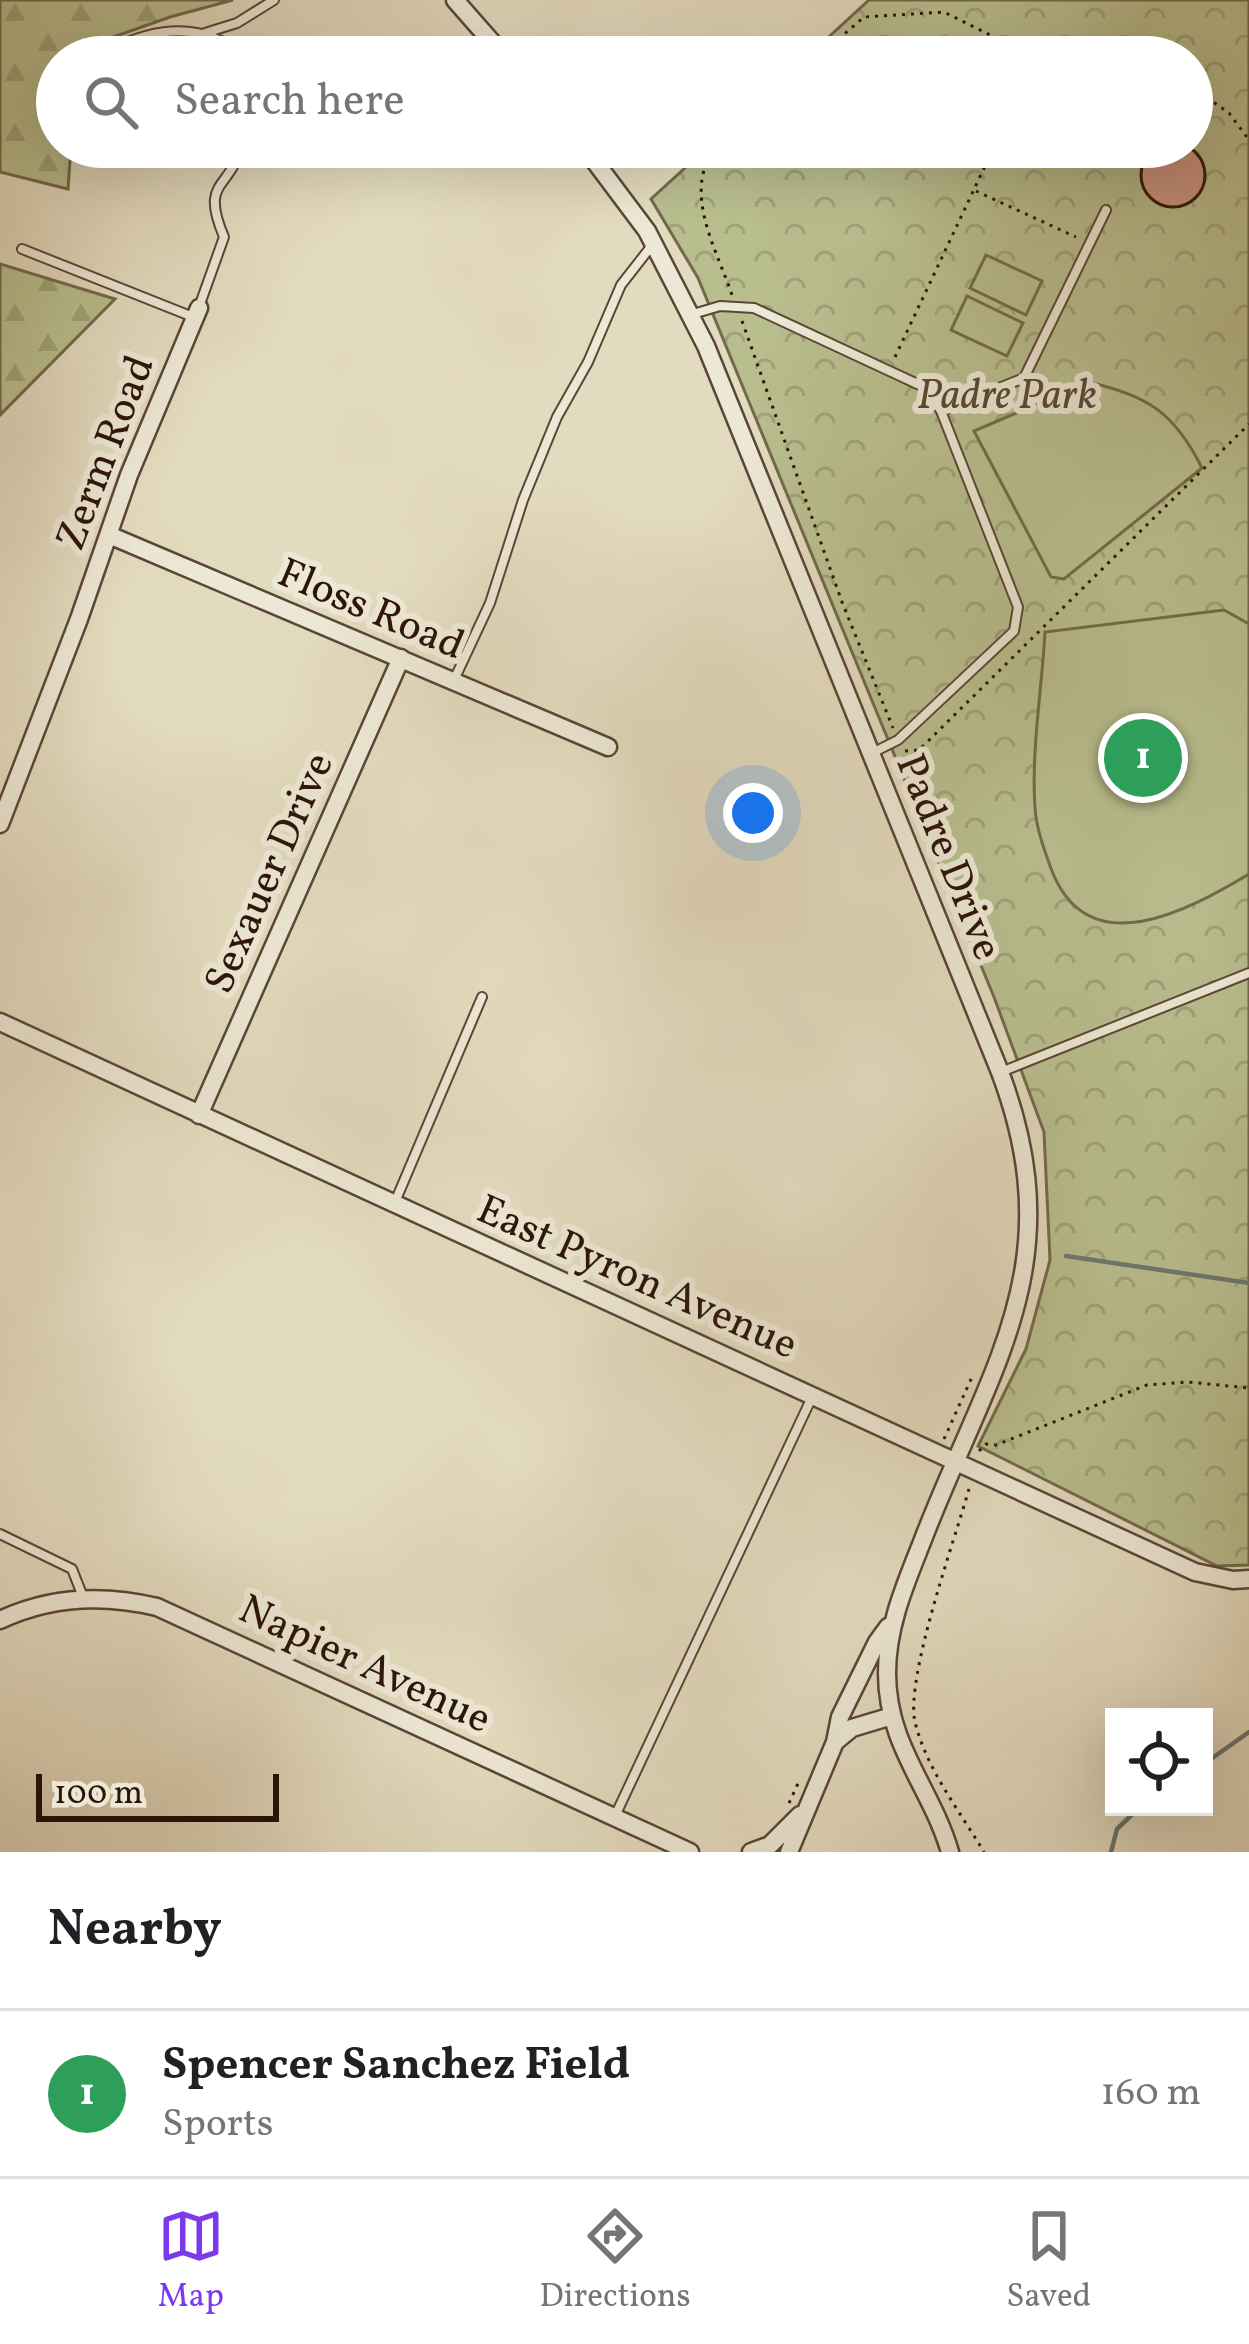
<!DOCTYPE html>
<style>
body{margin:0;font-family:Vollkorn,serif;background:#f6f6f6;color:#202124}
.controls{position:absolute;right:36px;bottom:36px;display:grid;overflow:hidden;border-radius:0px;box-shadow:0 12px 48px #0002}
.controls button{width:108px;height:108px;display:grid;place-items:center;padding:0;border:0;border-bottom:3px solid #e0e0e0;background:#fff;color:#202124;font:60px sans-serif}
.scale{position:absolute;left:36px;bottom:30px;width:243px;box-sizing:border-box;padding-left:12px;border:6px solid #2d1409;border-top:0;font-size:33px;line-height:42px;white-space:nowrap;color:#2d1409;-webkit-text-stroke:9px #ede8d5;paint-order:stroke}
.you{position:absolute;left:753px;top:813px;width:42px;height:42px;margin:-30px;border:9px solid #fff;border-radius:50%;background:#1a73e8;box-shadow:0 0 0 18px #1a73e833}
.badge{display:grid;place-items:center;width:78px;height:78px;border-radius:50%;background:#7c3aed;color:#fff;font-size:39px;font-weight:700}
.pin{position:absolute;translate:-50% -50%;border:6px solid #fff;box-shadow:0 3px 12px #0006}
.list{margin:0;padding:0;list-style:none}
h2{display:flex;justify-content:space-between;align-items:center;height:156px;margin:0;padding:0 48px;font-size:51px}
h2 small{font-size:39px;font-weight:400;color:#757577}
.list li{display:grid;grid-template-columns:78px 1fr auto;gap:36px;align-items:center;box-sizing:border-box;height:168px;padding:0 48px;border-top:3px solid #e0e0e0}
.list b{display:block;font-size:45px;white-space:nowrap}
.list p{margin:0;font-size:39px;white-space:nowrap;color:#757577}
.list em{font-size:39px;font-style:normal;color:#757577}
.icon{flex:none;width:66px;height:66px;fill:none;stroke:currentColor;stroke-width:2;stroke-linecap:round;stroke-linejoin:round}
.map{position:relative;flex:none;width:1249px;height:1852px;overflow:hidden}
.search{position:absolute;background:#fff;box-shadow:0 12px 48px #0002;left:36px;right:36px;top:36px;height:132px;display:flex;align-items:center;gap:30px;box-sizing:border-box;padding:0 42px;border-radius:66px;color:#757577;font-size:45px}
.sheet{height:324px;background:#fff}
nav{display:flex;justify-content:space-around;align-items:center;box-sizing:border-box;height:168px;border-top:3px solid #e0e0e0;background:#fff;font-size:33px;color:#757577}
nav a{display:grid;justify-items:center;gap:6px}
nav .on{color:#7c3aed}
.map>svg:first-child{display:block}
</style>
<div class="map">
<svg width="1249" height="1852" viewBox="0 0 1249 1852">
<defs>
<pattern id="forest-firs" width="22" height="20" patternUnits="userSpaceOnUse" patternTransform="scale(3)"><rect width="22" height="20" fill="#b9be8f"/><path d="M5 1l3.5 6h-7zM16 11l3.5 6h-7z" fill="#9fa27a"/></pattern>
<pattern id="park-crowns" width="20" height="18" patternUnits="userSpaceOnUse" patternTransform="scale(3)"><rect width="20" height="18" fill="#b9be8f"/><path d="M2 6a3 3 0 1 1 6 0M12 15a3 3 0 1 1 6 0" fill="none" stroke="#9fa27a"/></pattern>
</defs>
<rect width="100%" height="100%" fill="#e3dbbf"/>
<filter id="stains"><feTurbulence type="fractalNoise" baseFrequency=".00167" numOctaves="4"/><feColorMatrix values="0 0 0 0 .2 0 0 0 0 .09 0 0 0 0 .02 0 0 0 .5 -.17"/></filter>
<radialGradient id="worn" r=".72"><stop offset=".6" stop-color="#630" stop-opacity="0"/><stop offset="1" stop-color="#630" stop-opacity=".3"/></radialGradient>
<path fill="url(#forest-firs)" stroke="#73694c" stroke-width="3" d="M0,0H233L170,17L57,57V147H71L68,189L0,172Z
M0,264L115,299L0,415Z"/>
<path fill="url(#park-crowns)" stroke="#73694c" stroke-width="3" d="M869,0H1249V1565L1217,1566L978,1446L1026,1349L1050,1260L1044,1132L994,997L698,278L651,199L708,147H1192V57H807Z"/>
<path fill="#b9be8f" stroke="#73694c" stroke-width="3" d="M986,255L1042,281L1026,315L970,288Z
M967,296L1023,323L1007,356L951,330Z
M1089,382C1149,397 1174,412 1202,468L1064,579L1051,577L974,431Z
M1224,610L1249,624V874C1189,910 1089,965 1052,871C1045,852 1036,828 1035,808C1031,752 1042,688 1045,632Z"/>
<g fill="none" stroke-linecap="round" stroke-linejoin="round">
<path stroke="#6b7870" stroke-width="4.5" d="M1066,1256L1249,1283
M1204,1764L1249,1732
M1111,1852L1117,1829L1140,1807"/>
</g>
<path fill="#d09885" stroke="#2d1409" stroke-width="3" d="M1141 175a32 32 0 1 1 64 0a32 32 0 1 1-64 0Z"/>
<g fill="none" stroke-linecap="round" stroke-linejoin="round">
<defs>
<path id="lane" d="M205,33L237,23L274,0
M94,57C144,31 197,15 245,57
M22,249L193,317
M199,307L224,237C200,180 229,191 241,147
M693,314L720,306L754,308L926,388L941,411L1018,607L1014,631L898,740L872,753
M941,411L1024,378L1106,210
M454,680L490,603L523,500L557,417L588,362L621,285L653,244
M1001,1072L1249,973
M395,1202L482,997
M0,1534L72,1569L83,1597
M615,1816L813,1395"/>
<path id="street" d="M455,0L505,57
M584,147L647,231L706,346L1000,1072C1073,1266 989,1367 922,1542C905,1585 887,1626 887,1673C887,1746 931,1787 950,1852
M109,535L608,747
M0,824L79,619L129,475L199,308
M0,1022L1195,1572L1233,1580L1249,1579
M199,1115L401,658
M0,1620C51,1596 103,1594 157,1607L690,1852
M835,1742L852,1728L892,1716
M751,1852L770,1845L800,1815
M789,1852L835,1742L840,1717L877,1642L888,1627"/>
</defs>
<use href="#lane" stroke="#5a4636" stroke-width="12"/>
<use href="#street" stroke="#5a4636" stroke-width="21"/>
<path stroke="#2d1409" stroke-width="3" stroke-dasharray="3 6" stroke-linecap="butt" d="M818,57L864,17L944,12L1022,51L1090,38L1125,46L1145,57
M1192,87L1229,113L1249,140
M716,147C681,191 717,250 732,295
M976,191L1076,237
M742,321L842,602L893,728
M895,357L994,147
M905,751L919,750L1249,424
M944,1439L972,1377
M979,1451L986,1444L996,1445L1147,1385L1188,1382L1249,1388
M969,1489C955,1539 905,1678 915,1722C926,1768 960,1812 984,1852
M789,1803L800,1779"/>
<use href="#lane" stroke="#ede8d5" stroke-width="8"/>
<use href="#street" stroke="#ede8d5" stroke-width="16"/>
</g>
<g text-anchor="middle" stroke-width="12" stroke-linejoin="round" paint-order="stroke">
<g font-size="42" font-style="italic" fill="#574731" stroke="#ede8d5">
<text x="1007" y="408">Padre Park</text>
</g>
<g font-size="42" fill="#2d1409" stroke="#ede8d5">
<text transform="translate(103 452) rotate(-69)" y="15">Zerm Road</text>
<text transform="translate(372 607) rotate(23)" y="15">Floss Road</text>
<text transform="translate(951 856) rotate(68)" y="15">Padre Drive</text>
<text transform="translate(267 872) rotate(-66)" y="15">Sexauer Drive</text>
<text transform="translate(638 1275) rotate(24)" y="15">East Pyron Avenue</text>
<text transform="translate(366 1662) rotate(25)" y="15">Napier Avenue</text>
</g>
</g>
<rect width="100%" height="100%" filter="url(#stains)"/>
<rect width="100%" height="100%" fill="url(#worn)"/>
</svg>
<div class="controls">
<button><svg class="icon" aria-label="locate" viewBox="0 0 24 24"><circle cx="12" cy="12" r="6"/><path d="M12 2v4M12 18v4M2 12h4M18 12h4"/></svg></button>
</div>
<div class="scale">100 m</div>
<div class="you"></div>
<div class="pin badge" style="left:1143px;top:758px;background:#2e9e5b">1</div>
<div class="search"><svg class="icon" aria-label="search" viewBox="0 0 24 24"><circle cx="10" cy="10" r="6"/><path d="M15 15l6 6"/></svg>Search here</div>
</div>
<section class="sheet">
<h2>Nearby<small></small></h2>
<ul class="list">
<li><span class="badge" style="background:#2e9e5b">1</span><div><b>Spencer Sanchez Field</b><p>Sports</p></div><em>160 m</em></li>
</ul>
</section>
<nav>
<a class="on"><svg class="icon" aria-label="map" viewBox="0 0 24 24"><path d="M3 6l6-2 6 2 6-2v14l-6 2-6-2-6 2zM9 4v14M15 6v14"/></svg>Map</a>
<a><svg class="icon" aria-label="directions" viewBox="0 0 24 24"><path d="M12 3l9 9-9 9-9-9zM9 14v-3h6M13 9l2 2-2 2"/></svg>Directions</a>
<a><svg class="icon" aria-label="saved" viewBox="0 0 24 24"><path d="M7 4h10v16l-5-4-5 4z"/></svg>Saved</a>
</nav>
